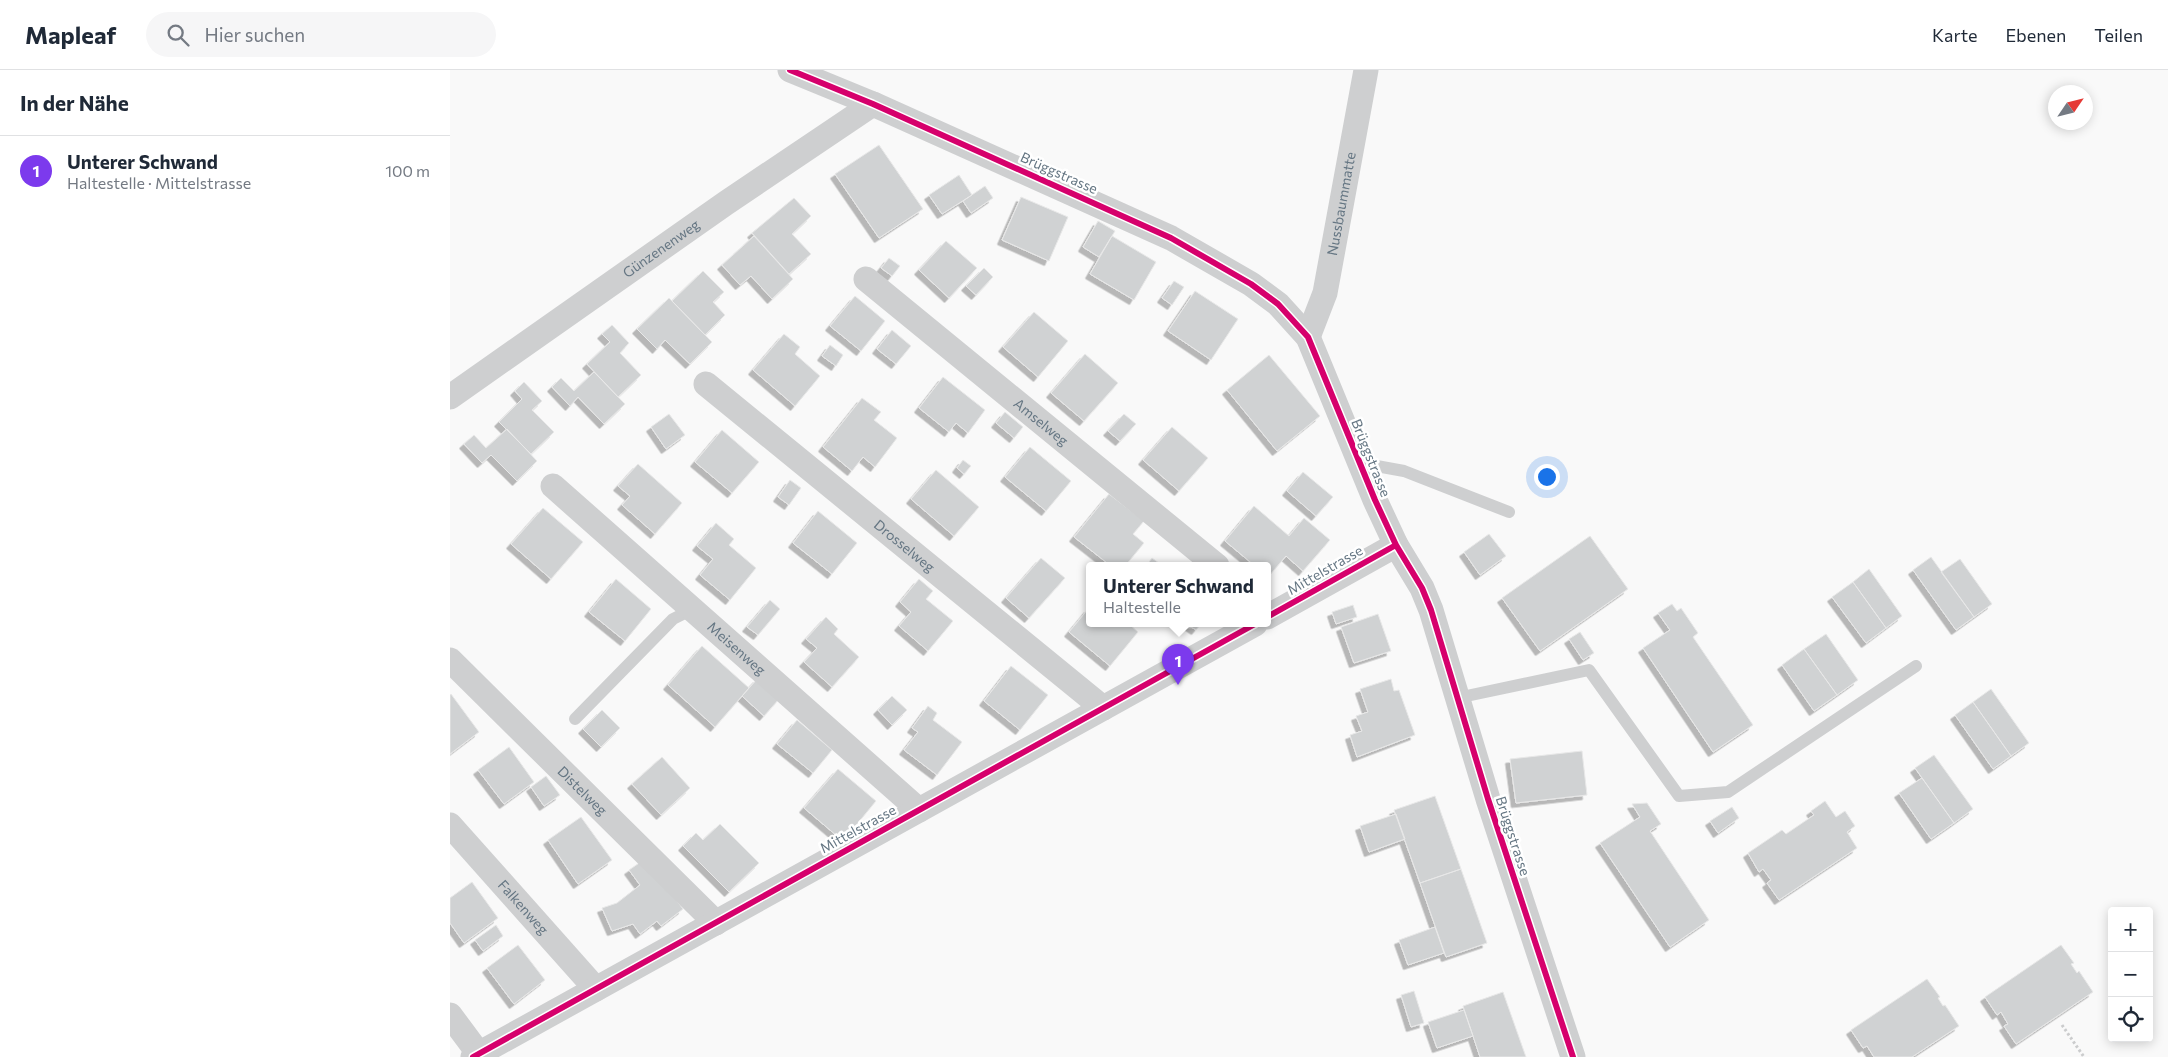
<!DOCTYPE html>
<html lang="de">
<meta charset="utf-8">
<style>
body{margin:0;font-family:Commissioner,sans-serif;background:#f6f6f7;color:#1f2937}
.controls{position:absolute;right:15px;bottom:15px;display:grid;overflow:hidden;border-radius:5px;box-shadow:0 2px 12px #0003}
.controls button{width:45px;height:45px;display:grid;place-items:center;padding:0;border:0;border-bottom:1px solid #e0e1e3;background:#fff;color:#1f2937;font:25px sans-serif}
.compass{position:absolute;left:1598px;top:15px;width:45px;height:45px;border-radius:50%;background:#fff;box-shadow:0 2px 12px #0003;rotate:55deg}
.you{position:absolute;left:1096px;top:406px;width:18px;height:18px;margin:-12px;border:4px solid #fff;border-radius:50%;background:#1a73e8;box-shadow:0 0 0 8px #1a73e833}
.badge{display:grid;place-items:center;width:32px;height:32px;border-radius:50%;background:#7c3aed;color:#fff;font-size:16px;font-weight:700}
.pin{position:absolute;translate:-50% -41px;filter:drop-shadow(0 1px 2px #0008)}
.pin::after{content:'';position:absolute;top:26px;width:18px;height:15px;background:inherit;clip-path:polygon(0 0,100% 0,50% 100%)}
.popup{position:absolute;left:636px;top:492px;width:185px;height:65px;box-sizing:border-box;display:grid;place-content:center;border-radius:5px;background:#fff;filter:drop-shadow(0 1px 4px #0005);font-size:16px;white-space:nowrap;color:#747a83}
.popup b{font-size:19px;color:#1f2937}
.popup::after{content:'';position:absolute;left:50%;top:100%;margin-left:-10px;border:10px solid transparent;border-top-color:#fff}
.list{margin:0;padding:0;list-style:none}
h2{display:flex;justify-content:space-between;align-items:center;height:65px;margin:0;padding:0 20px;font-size:21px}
h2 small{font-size:16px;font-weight:400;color:#747a83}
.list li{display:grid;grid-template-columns:32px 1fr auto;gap:15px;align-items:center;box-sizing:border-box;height:70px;padding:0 20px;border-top:1px solid #e0e1e3}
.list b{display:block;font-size:19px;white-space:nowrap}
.list p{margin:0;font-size:16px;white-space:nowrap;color:#747a83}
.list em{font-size:16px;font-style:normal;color:#747a83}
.icon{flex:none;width:28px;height:28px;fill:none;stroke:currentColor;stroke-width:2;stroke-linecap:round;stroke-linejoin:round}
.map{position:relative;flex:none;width:1718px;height:987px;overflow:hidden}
header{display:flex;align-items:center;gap:30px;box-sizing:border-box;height:70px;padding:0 25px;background:#fff;border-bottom:1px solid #e0e1e3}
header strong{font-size:24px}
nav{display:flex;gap:28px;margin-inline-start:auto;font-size:18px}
.search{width:350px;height:45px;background:#f6f6f7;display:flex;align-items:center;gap:12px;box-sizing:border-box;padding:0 18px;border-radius:28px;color:#747a83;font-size:19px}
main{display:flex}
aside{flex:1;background:#fff}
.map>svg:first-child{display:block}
</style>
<header>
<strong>Mapleaf</strong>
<div class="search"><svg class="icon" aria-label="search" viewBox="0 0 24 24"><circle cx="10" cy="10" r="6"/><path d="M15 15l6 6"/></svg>Hier suchen</div>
<nav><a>Karte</a><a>Ebenen</a><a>Teilen</a></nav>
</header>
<main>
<aside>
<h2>In der Nähe<small></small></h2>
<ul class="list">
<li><span class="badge">1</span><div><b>Unterer Schwand</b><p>Haltestelle · Mittelstrasse</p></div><em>100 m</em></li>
</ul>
</aside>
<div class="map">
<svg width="1718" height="987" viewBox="0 0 1718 987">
<defs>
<filter id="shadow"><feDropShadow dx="-4.5" dy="4.5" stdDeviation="0" flood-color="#0004"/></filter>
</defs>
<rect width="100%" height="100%" fill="#f9f9f9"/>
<path fill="#d0d2d3" stroke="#e8e8e8" filter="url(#shadow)" d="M429,75L473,139L429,168L385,104Z
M509,105L522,125L492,144L479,125Z
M535,116L543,128L521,143L513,131Z
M571,127L618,147L599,191L552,170Z
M344,128L361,146L342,164L361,184L339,204L302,163Z
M648,151L665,161L649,187L633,177Z
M304,166L343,209L322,229L301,206L290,215L272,195Z
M662,166L706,192L684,230L640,204Z
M496,171L527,198L499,228L469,200Z
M439,188L450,196L442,206L431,198Z
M534,198L543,207L526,225L516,216Z
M253,201L274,222L263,232L275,245L255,265L222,231Z
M724,211L734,217L722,235L712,228Z
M745,221L788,249L761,290L718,261Z
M405,226L435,251L411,281L380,256Z
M219,228L262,272L240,294L215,270L207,279L187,259Z
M584,242L618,271L588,307L553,277Z
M162,255L179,273L170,283L191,305L168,327L137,294L160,272L152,264Z
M442,260L461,276L446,294L427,279Z
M334,264L350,277L345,284L370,306L345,336L303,300Z
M380,275L393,285L386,296L372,286Z
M635,284L668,313L634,351L601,323Z
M819,285L870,346L827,381L777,320Z
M144,302L175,334L154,354L128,327L120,336L102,317L111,308L124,321Z
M493,307L535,340L518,363L506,353L499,362L469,338Z
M74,312L92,331L82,340L104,362L81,384L49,352L72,329L65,321Z
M412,328L431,342L424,350L447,368L425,397L413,387L402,401L373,377Z
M555,342L573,357L564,368L546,353Z
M219,344L235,365L216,379L201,357Z
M674,344L686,354L670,371L658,361Z
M722,357L758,388L729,421L693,390Z
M57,359L87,391L67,411L41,385L32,393L14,374L24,365L36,378Z
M272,360L309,392L282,423L245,392Z
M580,377L621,411L596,441L555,407Z
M513,390L521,396L514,404L507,398Z
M188,394L232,433L205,464L172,435L180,426L168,416Z
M486,400L529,437L504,466L461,429Z
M853,402L883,427L866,446L837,421Z
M340,410L351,418L339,435L328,427Z
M659,424L694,451L683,464L694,473L675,496H661L624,467Z
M804,436L839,466L854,448L880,470L853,501L836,486L818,507L817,496H805L775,471Z
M93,438L133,472L101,509L61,474Z
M368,441L407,473L382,504L343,473Z
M266,453L284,469L279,475L306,498L280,530L250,505L263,489L247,476Z
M1039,464L1056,486L1030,505L1014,482Z
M1140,466L1178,519L1090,581L1052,528Z
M1481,487L1524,547L1506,560L1463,500Z
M591,488L615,508L579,548L556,528Z
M702,488L713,496H696Z
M1510,489L1542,534L1524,547L1491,502Z
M1419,499L1452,546L1436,558L1403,512Z
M166,509L201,539L175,571L139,542Z
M469,509L483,521L476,529L503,551L478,581L449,556L461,542L450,532Z
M1403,512L1436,558L1416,573L1382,527Z
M320,530L330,539L308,565L297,557Z
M1222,534L1227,541L1231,538L1248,563L1243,567L1303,655L1263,682L1193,578L1220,560L1208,543Z
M903,535L907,547L886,554L882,542Z
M639,538V554H679L688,562L660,596L619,562Z
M928,544L941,581L904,593L891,557Z
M376,547L388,559L384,564L409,587L382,617L354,592L367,578L356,569Z
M737,554H751L746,560Z
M1130,562L1144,583L1133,590L1119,569Z
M1376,564L1408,610L1387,625L1354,579Z
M252,576L299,618L265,657L218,615Z
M1354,579L1387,625L1364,641L1332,595Z
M561,596L598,625L570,660L534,631Z
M308,608L330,628L314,646L292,626Z
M941,609L944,621L949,620L965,665L907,687L900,665L912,661L906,646L918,642L910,619Z
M1541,619L1579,673L1561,686L1523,632Z
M1,624L29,662L0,684V625Z
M442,626L457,640L442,655L428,640Z
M1523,632L1561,686L1543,699L1505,645Z
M478,636L487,643L483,650L512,672L487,705L454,680L468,662L462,658Z
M152,640L170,658L151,677L133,659Z
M347,650L382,680L363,703L327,674Z
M59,677L84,712L54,734L28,700Z
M1132,681L1137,725L1066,733L1060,689Z
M1484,685L1523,739L1504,753L1465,698Z
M212,687L240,718L211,745L182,714Z
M388,699L426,731L393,771L354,738Z
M96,706L110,725L94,736L81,717Z
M1472,708L1504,753L1481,769L1449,723Z
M985,726L1011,799L970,813L944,740Z
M1375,731L1386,747L1395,741L1405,756L1397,762L1407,778L1329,830L1317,813L1321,810L1313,799L1309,802L1298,783L1332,760L1336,764L1364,745L1361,741Z
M1197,733L1211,754L1200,761L1259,850L1220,877L1150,773L1190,747L1182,734Z
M1282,737L1289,748L1268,763L1260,751Z
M946,744L955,769L919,782L910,756Z
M131,747L162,790L128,814L98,770Z
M270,754L309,793L279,822L233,776L246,763L253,770Z
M195,789L233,839L211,856L207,851L190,864L183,854L162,861L152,838L167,833L190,815L179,800Z
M1011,799L1037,873L996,887L970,813Z
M22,812L48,848L14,873L0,853V828Z
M46,855L53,866L33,881L25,870Z
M985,857L994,883L958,895L949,870Z
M68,875L95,910L64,934L37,898Z
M1611,875L1624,893L1621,894L1627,903L1629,901L1643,922L1566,974L1554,956L1558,954L1551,942L1547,945L1535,927Z
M1477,909L1490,927L1488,928L1493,936L1495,935L1509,956L1462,987H1424L1417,976L1413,978L1401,960Z
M964,921L974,953L961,957L951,925Z
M1053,922L1076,987H1030L1013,936Z
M1014,940L1023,966L987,978L978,952Z"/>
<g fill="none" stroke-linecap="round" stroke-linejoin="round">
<path stroke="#cbcccd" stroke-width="3" stroke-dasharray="2.5 2.5" stroke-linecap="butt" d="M1612,955L1634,987"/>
<path stroke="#cecfd0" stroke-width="12" d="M910,393L954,401L1059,442
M1007,628L1139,600L1229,726L1278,722L1466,596
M125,649L223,549L243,539"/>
<g stroke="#cecfd0" stroke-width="25">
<path d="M340,0L423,34L721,168L801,214L828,234L858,267L925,430L946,475L972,518L981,540L1038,729L1123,987"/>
<path id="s1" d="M416,209L767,496"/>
<path id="s2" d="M858,267L875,223L916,0"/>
<path id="s3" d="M256,314L653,638"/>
<path id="s4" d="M0,327L276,133L423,34"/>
<path id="s5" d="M103,416L469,740"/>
<path d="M817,547L946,475"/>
<path id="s6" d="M0,590L266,853"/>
<path id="s7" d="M0,755L146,919"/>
<path d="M0,945L29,984"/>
<path d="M23,987L805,554"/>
</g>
<defs>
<path id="cycleway" d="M340,0L423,34L721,168L801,214L828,234L858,267L925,430L946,475L972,518L981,540L1038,729L1123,987
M817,547L946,475
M23,987L805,554"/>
</defs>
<use href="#cycleway" stroke="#fff" stroke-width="9"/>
<use href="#cycleway" stroke="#d6006c" stroke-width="6"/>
</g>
<g text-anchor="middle" stroke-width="5" stroke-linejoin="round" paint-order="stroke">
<g font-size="14" fill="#657683" stroke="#fff">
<text transform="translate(609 103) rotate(24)" y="5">Brüggstrasse</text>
<text dy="5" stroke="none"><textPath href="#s2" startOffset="138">Nussbaummatte</textPath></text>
<text dy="5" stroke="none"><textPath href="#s4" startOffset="258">Günzenenweg</textPath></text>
<text dy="5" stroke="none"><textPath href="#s1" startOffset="226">Amselweg</textPath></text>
<text transform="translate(921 388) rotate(68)" y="5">Brüggstrasse</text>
<text dy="5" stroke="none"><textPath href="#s3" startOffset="256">Drosselweg</textPath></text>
<text transform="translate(875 500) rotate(-30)" y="5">Mittelstrasse</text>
<text dy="5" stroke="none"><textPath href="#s5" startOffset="245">Meisenweg</textPath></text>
<text dy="5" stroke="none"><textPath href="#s6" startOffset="186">Distelweg</textPath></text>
<text transform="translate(408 759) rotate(-29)" y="5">Mittelstrasse</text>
<text transform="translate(1063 766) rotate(72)" y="5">Brüggstrasse</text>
<text dy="5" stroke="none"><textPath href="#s7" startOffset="110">Falkenweg</textPath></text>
</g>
</g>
</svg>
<div class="controls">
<button>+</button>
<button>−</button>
<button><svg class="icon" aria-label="locate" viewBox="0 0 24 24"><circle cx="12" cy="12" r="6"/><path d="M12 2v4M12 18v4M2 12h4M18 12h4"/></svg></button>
</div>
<svg class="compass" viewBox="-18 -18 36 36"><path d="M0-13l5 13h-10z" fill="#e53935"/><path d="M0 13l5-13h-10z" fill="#747a83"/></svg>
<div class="you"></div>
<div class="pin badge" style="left:728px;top:615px">1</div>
<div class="popup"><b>Unterer Schwand</b>Haltestelle</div>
</div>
</main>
